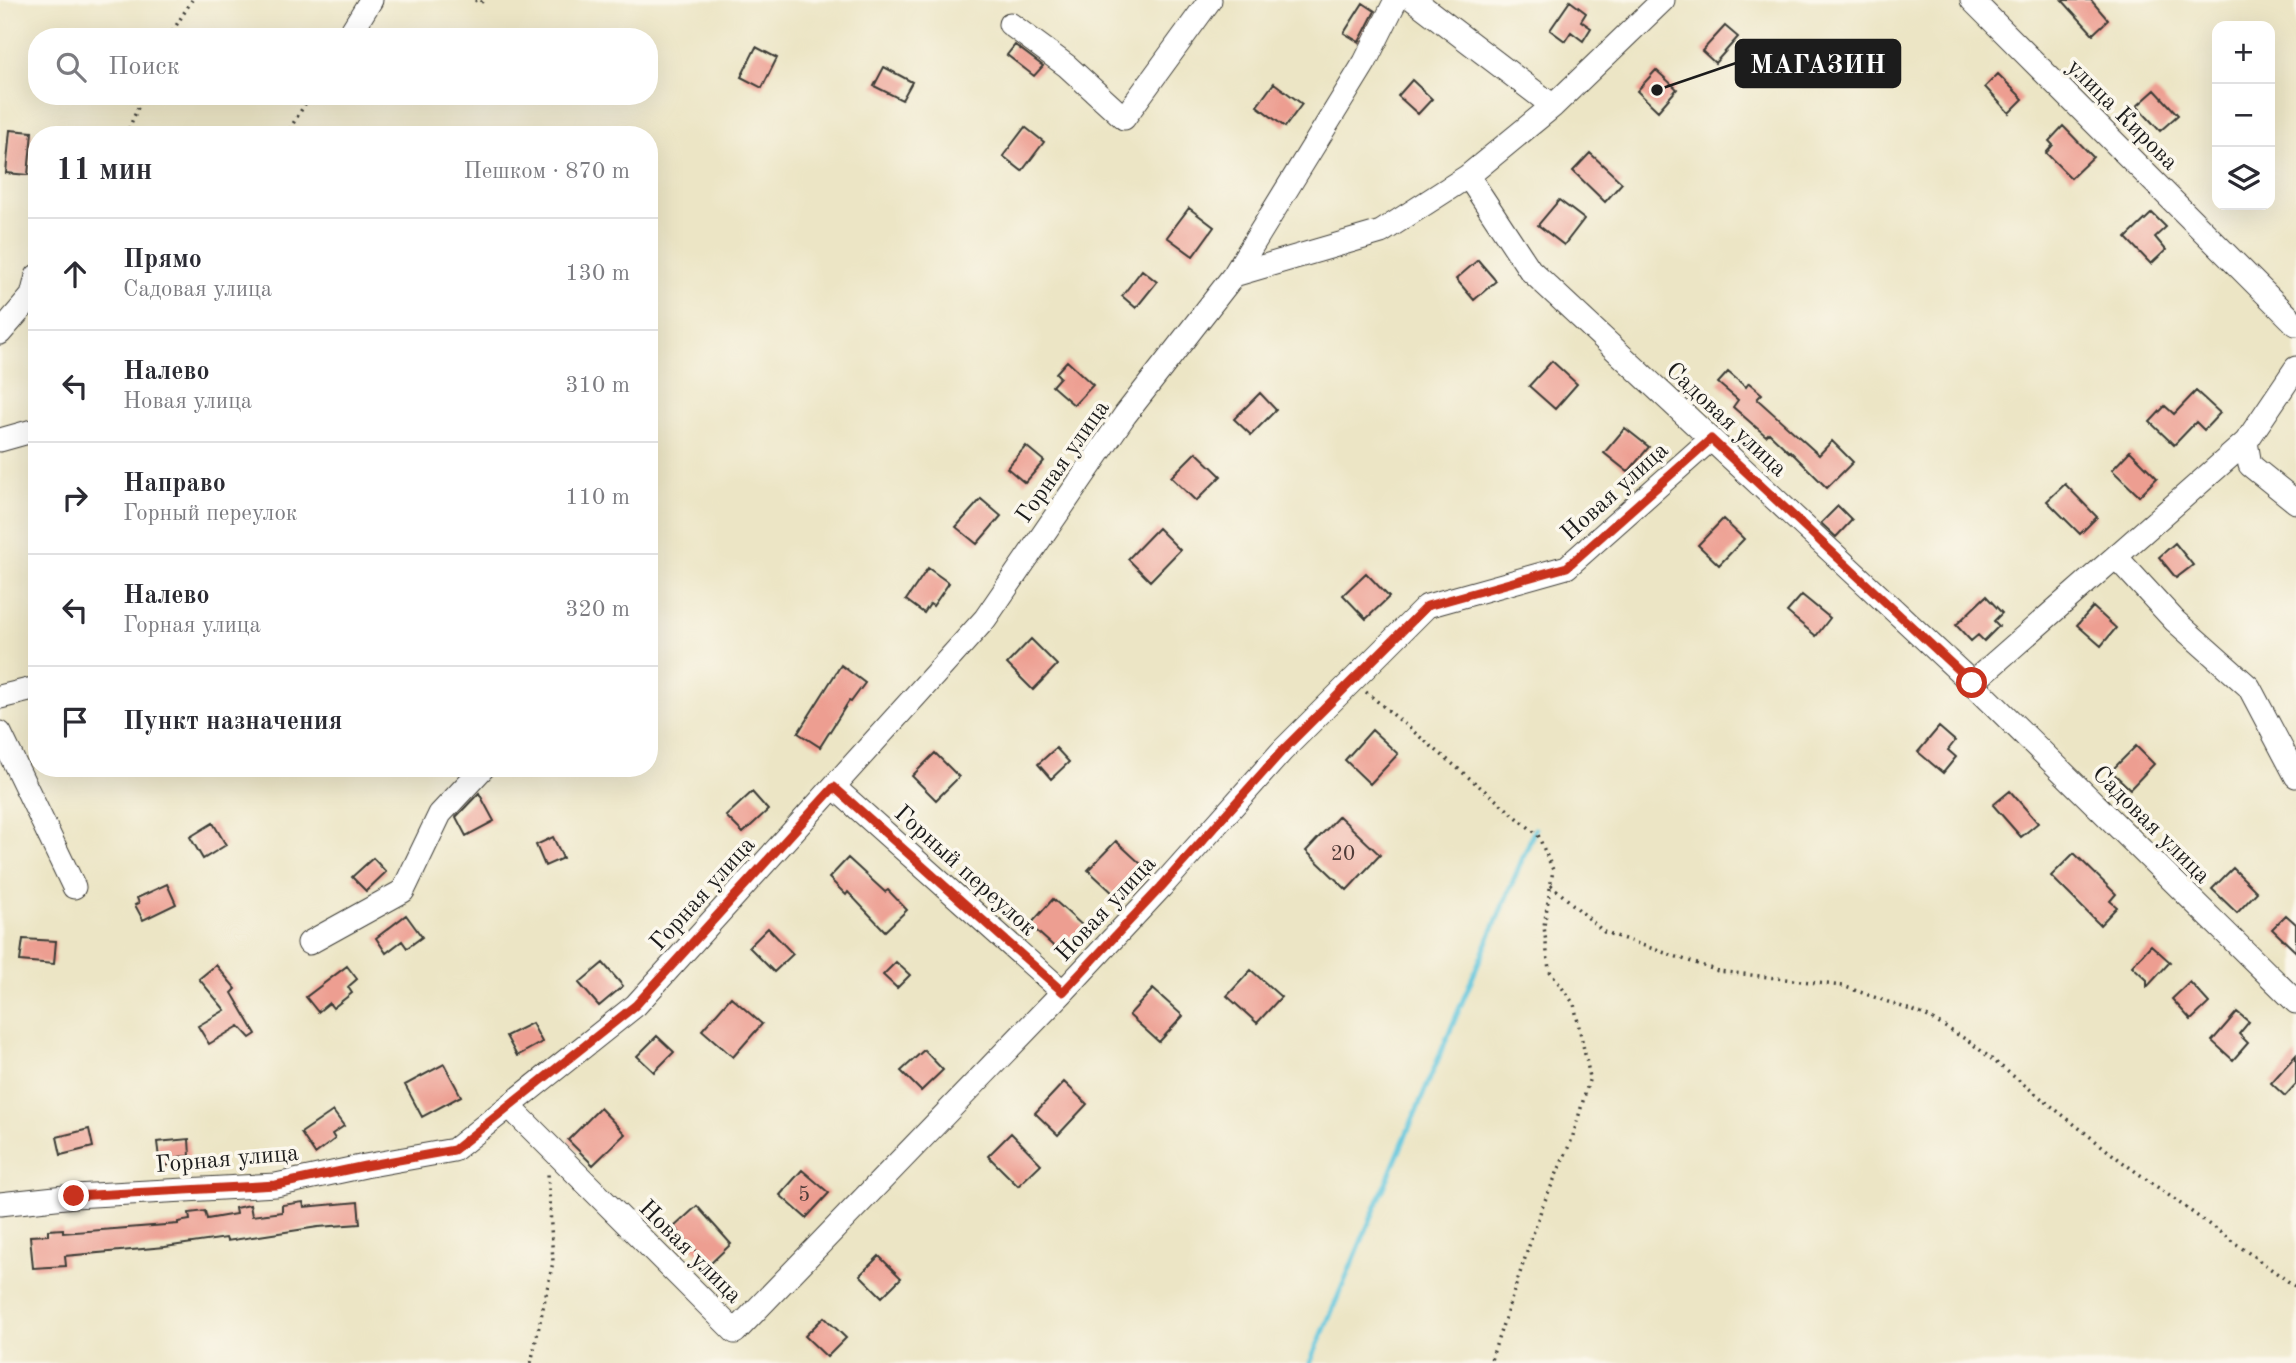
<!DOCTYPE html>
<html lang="ru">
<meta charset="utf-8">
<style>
body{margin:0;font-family:"Old Standard TT",serif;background:#f7f7f7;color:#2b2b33}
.controls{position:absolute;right:21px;top:21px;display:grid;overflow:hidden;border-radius:14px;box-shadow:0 7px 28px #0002}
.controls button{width:63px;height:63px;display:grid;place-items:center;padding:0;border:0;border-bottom:2px solid #e1e1e2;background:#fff;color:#2b2b33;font:35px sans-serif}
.stop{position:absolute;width:21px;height:21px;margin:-16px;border:5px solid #c8321e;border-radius:50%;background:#fff}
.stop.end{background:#c8321e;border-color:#fff;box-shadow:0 2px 7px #0008}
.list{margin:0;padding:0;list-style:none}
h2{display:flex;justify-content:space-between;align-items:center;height:91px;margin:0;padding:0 28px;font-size:30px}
h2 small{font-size:23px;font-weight:400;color:#7c7c81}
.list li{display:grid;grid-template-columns:46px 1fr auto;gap:21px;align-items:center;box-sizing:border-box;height:112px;padding:0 28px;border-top:2px solid #e1e1e2}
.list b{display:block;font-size:26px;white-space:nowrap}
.list p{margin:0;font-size:23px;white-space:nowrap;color:#7c7c81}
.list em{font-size:23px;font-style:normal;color:#7c7c81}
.icon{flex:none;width:38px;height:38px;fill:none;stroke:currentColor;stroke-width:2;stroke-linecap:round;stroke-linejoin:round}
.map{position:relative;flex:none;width:2296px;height:1363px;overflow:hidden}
.search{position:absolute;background:#fff;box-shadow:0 7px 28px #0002;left:28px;top:28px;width:630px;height:77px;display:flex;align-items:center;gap:18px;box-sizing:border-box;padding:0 24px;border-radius:28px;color:#7c7c81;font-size:26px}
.panel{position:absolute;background:#fff;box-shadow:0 7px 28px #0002;left:28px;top:126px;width:630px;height:651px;border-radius:28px}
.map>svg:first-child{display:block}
</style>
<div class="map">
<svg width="2296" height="1363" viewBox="0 0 2296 1363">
<rect width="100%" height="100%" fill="#fbf7ec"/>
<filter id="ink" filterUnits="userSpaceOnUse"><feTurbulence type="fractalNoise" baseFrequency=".0143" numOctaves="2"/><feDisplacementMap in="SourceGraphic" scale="14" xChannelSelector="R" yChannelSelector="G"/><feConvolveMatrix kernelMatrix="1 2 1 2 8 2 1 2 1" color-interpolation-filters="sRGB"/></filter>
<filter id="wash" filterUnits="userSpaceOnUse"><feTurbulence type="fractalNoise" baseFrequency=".00686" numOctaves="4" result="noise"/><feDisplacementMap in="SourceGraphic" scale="28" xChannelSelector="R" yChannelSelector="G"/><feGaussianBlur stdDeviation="1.57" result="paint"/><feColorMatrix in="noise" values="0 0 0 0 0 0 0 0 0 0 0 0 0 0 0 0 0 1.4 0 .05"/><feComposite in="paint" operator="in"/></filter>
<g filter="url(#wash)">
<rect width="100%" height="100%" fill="#ece5c5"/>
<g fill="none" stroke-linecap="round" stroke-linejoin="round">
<path stroke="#60c6dd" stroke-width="5" d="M1310,1363L1535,829"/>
</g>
<g id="blocks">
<path fill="#ed9e91" d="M2062,0H2091L2108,20L2093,34Z
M1570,1L1586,13L1581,21L1591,28L1583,41L1571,32L1565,41L1550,30Z
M1363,3L1375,11L1359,42L1344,33Z
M1725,26L1738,37L1715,63L1702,51Z
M1015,45L1043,66L1034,76L1007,55Z
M756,47L777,58L762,88L741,77Z
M884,67L912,82L902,100L874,86Z
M1656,70L1677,89L1658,111L1637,91Z
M1998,74L2023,99L2009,113L1985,87Z
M1412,80L1432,99L1418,114L1398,96Z
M1274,83L1302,104L1285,127L1257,106Z
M2155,90L2178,115L2160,131L2137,106Z
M2063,126L2093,157L2071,178L2046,153L2053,145L2049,141Z
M1025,127L1044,142L1022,171L1003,156Z
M10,130L32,132L28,175L6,173Z
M1590,153L1622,183L1605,202L1573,171Z
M1559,200L1584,219L1564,245L1538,225Z
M1189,208L1214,227L1193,256L1167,237Z
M2152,213L2166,227L2155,237L2166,250L2151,264L2126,238Z
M1478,260L1496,281L1474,300L1456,279Z
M1142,270L1157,282L1136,308L1122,296Z
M1067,361L1093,385L1074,405L1052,386L1060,377L1056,373Z
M1552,361L1577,384L1555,409L1529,386Z
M1728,372L1746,387L1749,383L1762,394L1757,399L1819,455L1832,441L1853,462L1827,488L1790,451L1789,452L1769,433L1766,436L1733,407L1738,400L1718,383Z
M2196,391L2220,413L2204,430L2196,422L2174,445L2150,422L2165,406L2174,414Z
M1260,393L1276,410L1251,435L1234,419Z
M1625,428L1649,447L1628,472L1604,453Z
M1026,446L1044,461L1025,483L1007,468Z
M2130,451L2157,478L2139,496L2112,470Z
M1196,452L1221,476L1196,501L1171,477Z
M2065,484L2097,517L2080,534L2047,501Z
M981,499L1001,516L977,544L956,527Z
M1838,506L1852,520L1836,537L1821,523Z
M1723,519L1744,539L1719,565L1698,545Z
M1158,528L1180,550L1150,581L1128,559Z
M2175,543L2193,565L2176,578L2159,557Z
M928,568L949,583L933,606L930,604L924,613L906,600Z
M1366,573L1389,597L1366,619L1343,595Z
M1802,595L1830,618L1816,636L1787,612Z
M1986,596L2002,613L1994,621L1999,626L1984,641L1978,635L1971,641L1956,625Z
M2093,607L2116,628L2101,646L2077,625Z
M1031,639L1057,665L1033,690L1007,664Z
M841,665L865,683L851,702L849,701L820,747L798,733Z
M1939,727L1955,741L1948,750L1956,757L1943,773L1918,752Z
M1372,730L1398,754L1370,784L1345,760Z
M2136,746L2154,764L2130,789L2111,771Z
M1056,748L1069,762L1051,779L1038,764Z
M935,753L959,777L936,800L912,776Z
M2010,791L2038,823L2021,837L1993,805Z
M752,792L768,810L743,833L726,816Z
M479,793L494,821L466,836L456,817Z
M1339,816L1380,855L1347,890L1306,851Z
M213,823L226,845L203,859L190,837Z
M553,837L563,858L545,866L536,845Z
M1116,841L1142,865L1114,894L1088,870Z
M2074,853L2116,894L2110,901L2117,907L2100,925L2051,876Z
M373,858L386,872L366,891L352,877Z
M848,858L885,892L888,890L907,910L885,931L848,892L846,895L829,878Z
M2233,868L2257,892L2237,913L2212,889Z
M167,884L176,904L143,920L135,905L139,903L137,898Z
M1053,899L1083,926L1060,952L1030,925Z
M406,915L422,937L407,948L402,941L386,953L376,938Z
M2286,915L2296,924V952L2272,929Z
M768,928L793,954L774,972L749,947Z
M23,939L56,941L54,964L20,961Z
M2151,945L2170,962L2147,987V980L2132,966Z
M896,962L910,975L897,988L883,975Z
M603,963L623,986L599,1006L579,983Z
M216,965L236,989L232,993L256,1034L250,1038L239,1026L209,1044L198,1026L225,1010L199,979Z
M347,966L357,979L348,987L352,993L333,1008L329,1003L318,1012L306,997Z
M1251,970L1281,997L1257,1023L1227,996Z
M2190,982L2209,1003L2191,1020L2172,999Z
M1153,989L1183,1016L1159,1042L1129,1015Z
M731,997L762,1024L733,1057L702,1030Z
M2237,1012L2249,1022L2239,1034L2248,1043L2233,1060L2212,1041Z
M532,1023L542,1042L517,1056L506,1036Z
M657,1036L674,1052L654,1072L637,1056Z
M924,1050L943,1070L921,1091L901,1071Z
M2296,1055V1084L2285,1096L2271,1083Z
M444,1064L461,1096L422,1117L405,1085Z
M1064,1082L1087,1104L1058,1135L1035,1113Z
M600,1108L625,1134L593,1165L568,1140Z
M333,1111L344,1126L332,1134L335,1139L315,1154L301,1133Z
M89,1129L93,1147L61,1155L57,1137Z
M1011,1133L1041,1164L1018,1186L988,1156Z
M189,1139L190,1156L178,1157L179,1164L160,1166L157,1142Z
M802,1170L829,1193L806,1218L780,1195Z
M303,1202L304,1207L358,1202L360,1224L318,1227L227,1241L226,1238L165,1247L65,1256L66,1266L33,1268L30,1236L48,1235V1230L63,1229V1233L178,1224V1222L190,1220L189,1213L205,1211L207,1219L236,1214L235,1208L250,1205L252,1216L282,1212V1205Z
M697,1206L731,1244L709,1265L674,1227Z
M879,1256L901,1278L882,1297L860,1275Z
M824,1317L846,1338L827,1357L805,1336Z"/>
</g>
</g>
<g filter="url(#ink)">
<use href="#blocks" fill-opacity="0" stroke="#3b3a35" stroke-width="2"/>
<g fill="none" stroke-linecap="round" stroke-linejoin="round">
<defs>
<path id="minor" d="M1414,0L1553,106
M1972,0L2296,324
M1010,24L1067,66L1124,118L1210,0
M348,37L371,0
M1468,176L1530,270L1972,683L2296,1002
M1234,275L1381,232L1468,176L1553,106L1663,0
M0,333L32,296L37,276
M0,440L32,431
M2246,442L2250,465L2296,502
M2116,557L2175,621L2249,687L2296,776
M1972,683L2246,442L2296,368
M0,697L37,688
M0,733L74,887
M834,787L1063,992
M309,943L403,891L440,814L483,768
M509,1106L735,1332L1063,992L1161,887L1282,751L1427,606L1567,567L1711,439
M0,1204L74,1196L276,1185L365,1166L454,1150L636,1005L985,619L1125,415L1234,275L1365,62L1396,0"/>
</defs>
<use href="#minor" stroke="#3b3a35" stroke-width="25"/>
<path stroke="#3b3a35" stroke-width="3.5" stroke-dasharray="2 5" stroke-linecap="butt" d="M475,0L480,3L484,0
M169,37L192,0
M126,135L143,96
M286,135L310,96
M1366,692L1538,835L1553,870L1544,926L1549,970L1574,1004L1590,1077L1572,1139L1542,1207L1490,1363
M1551,885L1604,932L1718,971L1843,986L1925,1015L1970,1042L2121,1161L2296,1287
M531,1363L553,1262L548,1173"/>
<use href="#minor" stroke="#fff" stroke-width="23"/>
</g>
</g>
<g fill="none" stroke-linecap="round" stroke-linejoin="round" filter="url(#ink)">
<path stroke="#c8321e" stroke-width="9" d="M74,1196L276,1185L365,1166L454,1150L636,1005L834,787L1063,992L1161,887L1282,751L1427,606L1567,567L1711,439L1972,683"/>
</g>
<g text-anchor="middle" stroke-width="7" stroke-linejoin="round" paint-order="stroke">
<g font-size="21" fill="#503c39">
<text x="1343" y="860">20</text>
<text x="804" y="1201">5</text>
</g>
<g font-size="24" fill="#1c1c1c" stroke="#fbf7ec">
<text transform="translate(2123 114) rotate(45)" y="8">улица Кирова</text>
<text transform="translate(1727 419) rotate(43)" y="8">Садовая улица</text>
<text transform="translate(1062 461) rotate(-55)" y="8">Горная улица</text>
<text transform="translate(1614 491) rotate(-42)" y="8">Новая улица</text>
<text transform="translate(2152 824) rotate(45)" y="8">Садовая улица</text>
<text transform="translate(966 870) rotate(42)" y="8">Горный переулок</text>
<text transform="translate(702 893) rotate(-48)" y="8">Горная улица</text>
<text transform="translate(1105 908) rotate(-47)" y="8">Новая улица</text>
<text transform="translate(227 1158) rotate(-5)" y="8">Горная улица</text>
<text transform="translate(691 1251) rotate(45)" y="8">Новая улица</text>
</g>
</g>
<path fill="none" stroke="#1c1c1c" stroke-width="2.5" d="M1657 90L1736 63"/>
<circle fill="#1c1c1c" stroke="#fbf7ec" stroke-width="2.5" cx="1657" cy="90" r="7"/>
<rect fill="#1c1c1c" stroke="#1c1c1c" stroke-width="2.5" x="1736" y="40" width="164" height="47" rx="7"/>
<g font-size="26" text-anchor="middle" font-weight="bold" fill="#fff">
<text x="1818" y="73">МАГАЗИН</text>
</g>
</svg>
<div class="controls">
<button>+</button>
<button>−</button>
<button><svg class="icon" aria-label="layers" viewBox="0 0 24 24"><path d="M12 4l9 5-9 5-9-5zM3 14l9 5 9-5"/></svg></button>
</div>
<div class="stop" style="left:1972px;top:683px"></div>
<div class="stop end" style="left:74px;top:1196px"></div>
<div class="search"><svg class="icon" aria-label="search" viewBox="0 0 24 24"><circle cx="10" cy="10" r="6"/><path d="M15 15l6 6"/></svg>Поиск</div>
<section class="panel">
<h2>11 мин<small>Пешком · 870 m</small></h2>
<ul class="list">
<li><svg class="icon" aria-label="ahead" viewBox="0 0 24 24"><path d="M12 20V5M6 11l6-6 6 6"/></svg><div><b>Прямо</b><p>Садовая улица</p></div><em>130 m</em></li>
<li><svg class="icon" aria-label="left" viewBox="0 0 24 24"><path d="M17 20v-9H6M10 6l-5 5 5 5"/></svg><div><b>Налево</b><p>Новая улица</p></div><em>310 m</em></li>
<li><svg class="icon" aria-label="right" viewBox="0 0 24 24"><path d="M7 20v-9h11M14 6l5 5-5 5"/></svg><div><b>Направо</b><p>Горный переулок</p></div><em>110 m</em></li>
<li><svg class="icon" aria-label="left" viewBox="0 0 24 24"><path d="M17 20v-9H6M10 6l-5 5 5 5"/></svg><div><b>Налево</b><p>Горная улица</p></div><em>320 m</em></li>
<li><svg class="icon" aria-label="arrive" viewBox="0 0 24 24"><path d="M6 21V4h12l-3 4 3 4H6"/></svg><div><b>Пункт назначения</b></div></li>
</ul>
</section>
</div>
